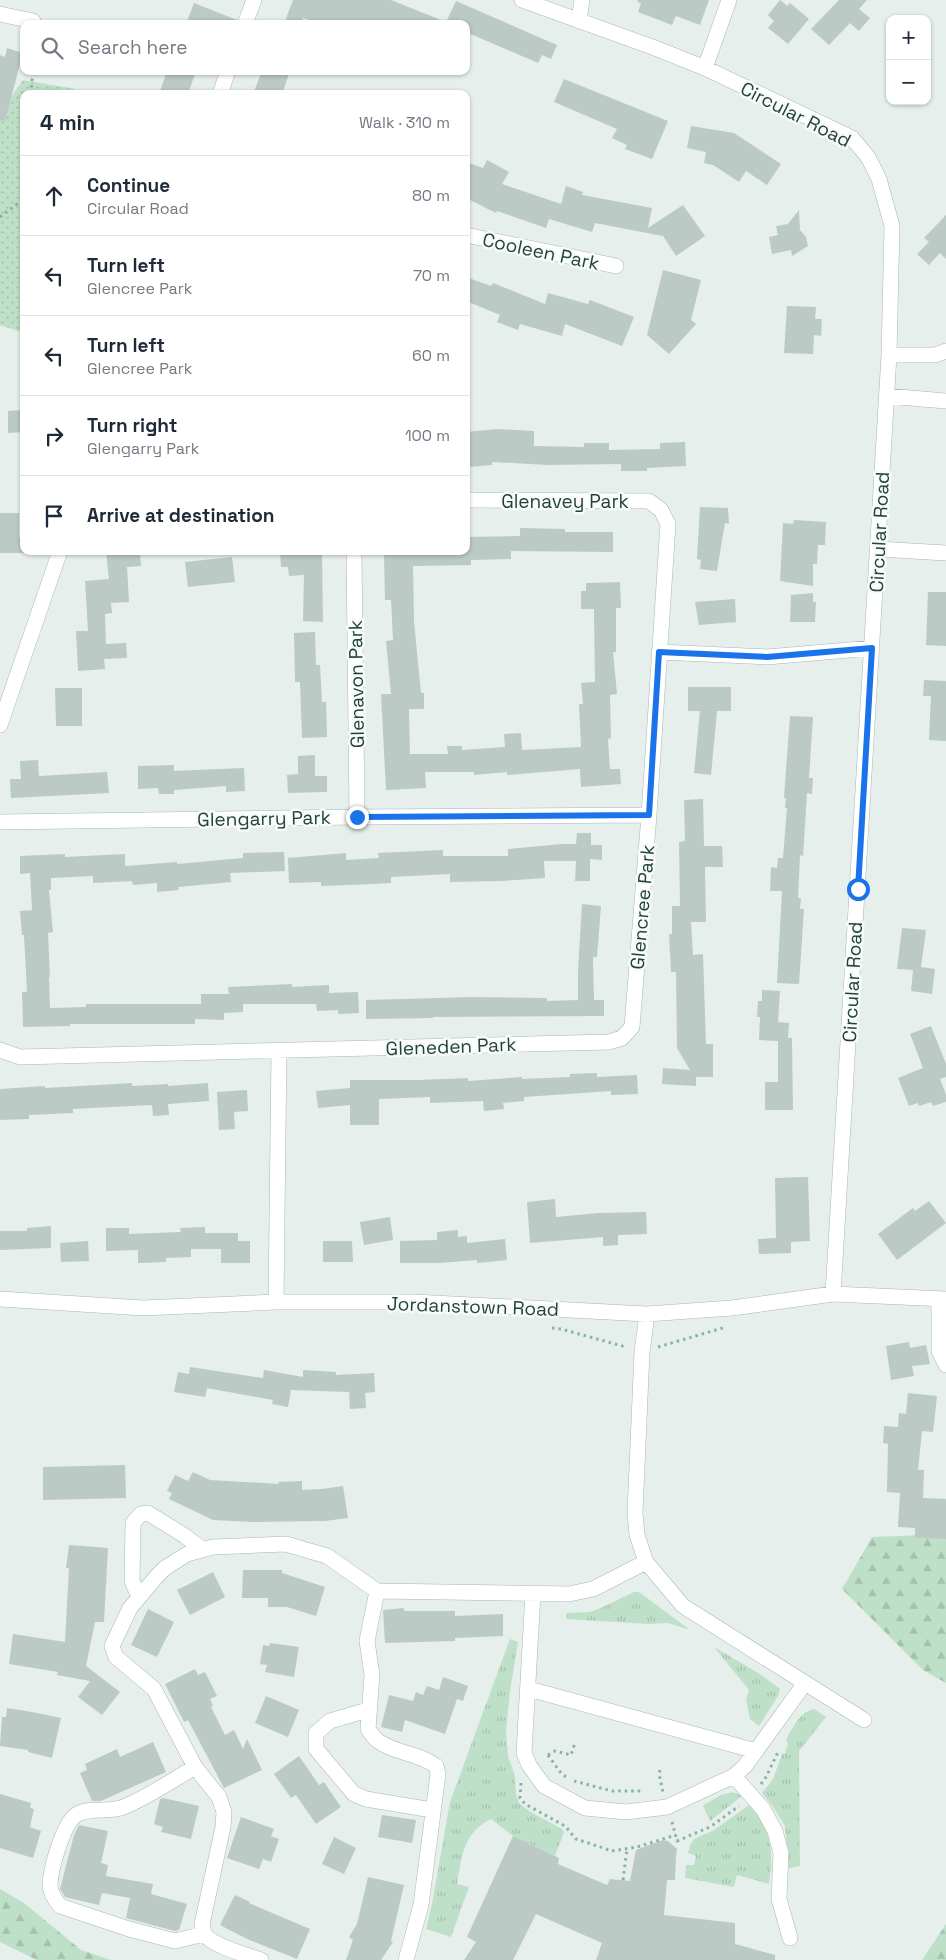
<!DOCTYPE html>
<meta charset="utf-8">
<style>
body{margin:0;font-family:"Space Grotesk",sans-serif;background:#f2f2f3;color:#1f2937}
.controls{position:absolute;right:15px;top:15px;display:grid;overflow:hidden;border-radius:10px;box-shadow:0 1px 4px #0004}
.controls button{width:45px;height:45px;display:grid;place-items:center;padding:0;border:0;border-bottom:1px solid #e0e1e3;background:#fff;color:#1f2937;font:25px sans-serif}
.stop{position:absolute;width:15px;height:15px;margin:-11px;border:4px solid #1a73e8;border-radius:50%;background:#fff}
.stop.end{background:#1a73e8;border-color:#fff;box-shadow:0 1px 5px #0008}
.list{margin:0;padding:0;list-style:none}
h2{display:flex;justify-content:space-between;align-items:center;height:65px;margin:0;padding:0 20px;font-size:21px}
h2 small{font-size:16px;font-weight:400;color:#747a83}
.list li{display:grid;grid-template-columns:32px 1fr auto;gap:15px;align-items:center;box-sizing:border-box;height:80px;padding:0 20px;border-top:1px solid #e0e1e3}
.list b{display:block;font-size:19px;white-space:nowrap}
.list p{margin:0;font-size:16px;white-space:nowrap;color:#747a83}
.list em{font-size:16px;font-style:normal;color:#747a83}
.icon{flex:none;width:28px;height:28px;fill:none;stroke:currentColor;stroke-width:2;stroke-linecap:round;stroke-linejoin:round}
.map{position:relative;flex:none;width:946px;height:1960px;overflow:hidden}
.search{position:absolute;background:#fff;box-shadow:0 1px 4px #0004;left:20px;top:20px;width:450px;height:55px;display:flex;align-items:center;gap:12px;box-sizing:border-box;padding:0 18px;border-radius:10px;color:#747a83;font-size:19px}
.panel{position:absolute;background:#fff;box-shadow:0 1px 4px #0004;left:20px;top:90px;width:450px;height:465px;border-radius:10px}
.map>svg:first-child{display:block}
</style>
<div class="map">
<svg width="946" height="1960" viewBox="0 0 946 1960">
<defs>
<pattern id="grass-tufts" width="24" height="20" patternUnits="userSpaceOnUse" patternTransform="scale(1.25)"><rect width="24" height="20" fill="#bfe0c8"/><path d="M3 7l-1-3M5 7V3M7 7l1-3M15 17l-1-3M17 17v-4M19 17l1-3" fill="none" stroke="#a4c1ad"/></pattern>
<pattern id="forest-firs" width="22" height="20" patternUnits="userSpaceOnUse" patternTransform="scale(1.25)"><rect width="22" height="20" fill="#bfe0c8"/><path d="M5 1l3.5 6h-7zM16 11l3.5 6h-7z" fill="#a4c1ad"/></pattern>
<pattern id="park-dots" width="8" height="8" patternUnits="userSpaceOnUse" patternTransform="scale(1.25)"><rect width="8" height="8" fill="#bfe0c8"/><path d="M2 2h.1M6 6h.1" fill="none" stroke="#a4c1ad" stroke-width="1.8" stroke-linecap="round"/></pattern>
</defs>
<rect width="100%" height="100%" fill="#e6efeb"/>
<path fill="url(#grass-tufts)" d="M634,1592H639L690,1630L668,1623L649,1624L566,1619V1613L590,1612L603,1607Z
M510,1639L518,1642L510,1691L506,1732L508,1756L515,1776L516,1794L519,1803L529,1811L562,1829L564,1832L555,1856L513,1836L491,1819C463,1833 462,1856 457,1884L469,1887L451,1937L426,1929L432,1904L450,1802Z
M714,1647L760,1674L780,1689L778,1696L759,1726L750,1719L746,1700L749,1690Z
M814,1709L826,1717L799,1751L800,1866L789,1868L785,1826L773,1807L762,1793L773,1779L782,1754L785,1753L788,1744L786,1739C794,1727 799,1712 814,1709Z
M733,1792L742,1796L710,1821L703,1806L705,1804L721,1795Z
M749,1805C772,1829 774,1852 769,1884L737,1875L734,1887L685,1878L686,1865H694L696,1856L688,1853L690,1845L694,1839L714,1830Z"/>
<path fill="url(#forest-firs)" d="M946,1534V1683L923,1670L842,1589L872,1537Z
M0,1889L24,1903L81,1950L111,1960H37L0,1942Z
M946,1924V1960H922Z"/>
<path fill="url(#park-dots)" d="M23,80L75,89L74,94H24V333L0,325V113Z"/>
<path fill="#bbcac4" d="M293,0H391L446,22L456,1L557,45L551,59L542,55L538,63L466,32V24H322L303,18L301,24H284Z
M638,0H709L700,25L676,16L672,25L638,12L641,3L637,2Z
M780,0L787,6L790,3L809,19L788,44L768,28L774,21L768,15Z
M839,0H867L859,9L870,18L859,31L850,23L829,45L811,29Z
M194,3L237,20L236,24H186Z
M7,48L23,53L5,121L0,120V55L5,57Z
M167,71H196L188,94H159Z
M262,71H290L282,94H253Z
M564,79L668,121L652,159L625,149L627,145L612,138L617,129L554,102Z
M691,126L734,133L781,164L767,185L746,171L739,182L713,165L704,163L706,152L687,148Z
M487,160L509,172L502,184L561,204L566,186L583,192L582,195L652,208L648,228L683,205L705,236L676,256L663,236L595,223L592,232L549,219L546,228L497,211L496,213L466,198V162L483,168Z
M799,210L800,230L806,237L808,246L792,256L791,250L772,254L769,237L778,235L776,226L788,224Z
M946,215V259L940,253L929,265L917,254L929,242L924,238Z
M663,270L701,280L691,320L696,324L669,354L647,335Z
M466,277L491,286L493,283L545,304L548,293L588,304L590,300L634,317L622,346L565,324L562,336L520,324L518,330L497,322L500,315L466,301Z
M787,306L816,307L815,319H822L821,336L814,335L813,354L784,353Z
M24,410V432L8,433V411Z
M497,429L534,431V446L584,447V443H609V450L660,449V443L685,442L686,466L647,468V471H621V464L548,465L492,462V465L468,467L466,432Z
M700,507L728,508L729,524L725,523L717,571L700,569L701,560L697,559Z
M0,513H19V538H24V553H0Z
M794,520L826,522L825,545H818L817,564H813V586L780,581L783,523L793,524Z
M520,528L565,529V532H613V552L511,551V559L471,560V565L413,566L414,621L421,693H424V709H409L410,754H448L447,746H462V750L505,747L504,734L521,733L522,750L581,747L579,704H583L581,683L595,682L594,609H581V591H586V583L620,582L621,608H616V652H613L617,694L610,695L611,738L608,739L610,769H620L621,784L581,787L580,769L507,775V772L474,775V772H425L426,788L386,790L381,694H391L386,641L393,640L391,600H385L384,551H466V537L520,536Z
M106,551H140L141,566L127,567L129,602L111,603L112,613L105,614L106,644L126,643L127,658L104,659L105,669L78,671L76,631H88L85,581L109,579Z
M280,551L322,552L323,622L303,621L304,575L289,576L288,567H281Z
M232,557L235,582L188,587L185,562Z
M928,592H946V646L926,645Z
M813,593V602H816L815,622H790L791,595Z
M735,599L736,622L699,625L695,602Z
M315,632L316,665H320L322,702H326L327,737L302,738L300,682H295L294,633Z
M924,680L946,681V741L929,740L931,696H923Z
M688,687H731V711H717L711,775L694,773L700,711H688Z
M55,688H82V726H56Z
M790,716L813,717L809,778H813L812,794L807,793L803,856L800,855L798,898H801L800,909H804L799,984L777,983L782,891H770L771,867L777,868L778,858H783L787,808H785L786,798H784Z
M315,755V776H327V792L288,793L287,775L298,774V756Z
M38,760L39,776L107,772L109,793L11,798L10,779H21L20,761Z
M174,765V771L244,768L245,791L226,792V786L174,790V794H159L158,788L138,789V766Z
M703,799L704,846H722L723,867H705L706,922H691L693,955L703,954L706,1044H713V1077H696V1086L662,1084L663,1068L690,1070L677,1048L676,972H671L669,934H672V906H680L679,842L685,841L684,800Z
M577,833H591V845H602V860L590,859V881H575L576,861H544L545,878L502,881L450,882V874L391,877V883L373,884L321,886V882L289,883L288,858L346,853V860L379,858L378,853L443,850V856H508V849L562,844H576Z
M284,852L285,871L230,873L231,882L178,887L179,890L157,892V883L133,885L132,881L93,883V876L51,878V890H49L53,932L48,933L50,977H49L50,1008L86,1007V1004H201V994H229L228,987L292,984V987L329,985V993L358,992L359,1013L338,1014V1010L317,1011L316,1004H243V1012L224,1013V1020L195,1019V1024H70V1026L23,1027L22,992H27L24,935H22L20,911L32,910L30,873L20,874V856L65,854V857L125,854V866L177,862V864L243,858V853Z
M582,904L601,906L597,957H593L594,1000H604V1016L433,1017V1018L366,1019V1000L473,997L547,998V1001L578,1000V970Z
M902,928L926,930L921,967L935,969L932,994L911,991L913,970L897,969Z
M762,990L780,991L778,1022L789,1023L788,1038H792L793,1110H765V1082H778V1041L759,1040L760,1017H757L758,1001H762Z
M931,1026L946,1064V1077L940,1079L946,1095V1102L933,1106L931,1102L919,1106L918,1103L909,1106L898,1078L923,1068L910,1034Z
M597,1073V1077L637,1075L638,1094L611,1095V1091L524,1097V1101L503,1103L504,1109L484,1111L483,1101L430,1103V1097L379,1099V1125H350V1105L318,1108L316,1091L350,1088V1080H418L468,1078V1081L522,1077V1079L570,1077V1074Z
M132,1083V1086L168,1084V1086L208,1083L209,1101L168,1104L169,1115L153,1116L152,1105L73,1109V1113L29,1115V1119L0,1120V1089L45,1086V1088Z
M247,1090L248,1111L234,1112L235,1129L219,1130L217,1092Z
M808,1177L810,1241L791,1242V1253L759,1254L758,1239L776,1238L775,1178Z
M555,1199L556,1217L598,1213L646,1212L647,1234L618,1235V1245L603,1246V1237L530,1243L527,1202Z
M929,1201L946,1223L897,1260L878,1234L913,1208L915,1211Z
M390,1217L393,1240L364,1245L360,1222Z
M51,1226V1248L0,1250V1231H27V1228Z
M205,1227V1233H238V1241H250V1263H221V1249H191V1257L166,1258V1262L138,1263V1250L106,1251V1228H129V1234L181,1232L180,1228Z
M458,1230V1237L467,1236V1243L505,1239L507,1260L477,1263V1260L439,1263H400V1241L437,1240V1232Z
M88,1241L89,1261L61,1262L60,1243Z
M323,1241H352L353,1262H323Z
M909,1342L910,1348L926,1345L930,1364L912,1366L914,1376L891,1380L886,1346Z
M190,1367L263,1378L264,1370L303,1377V1370L336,1372V1375L374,1373L375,1392L365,1393L366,1408L350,1409L349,1392L291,1390L288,1407L272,1404L273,1400L207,1388L205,1397L174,1392L178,1372L189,1374Z
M908,1393L937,1396L933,1432L922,1431L918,1470H924L923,1498L946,1499V1539L915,1538V1528L898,1527L900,1493L887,1492L888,1444L883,1443L884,1426L898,1427L899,1413L906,1414Z
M125,1465L126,1498L43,1500V1467Z
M193,1472L210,1480L279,1484L278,1482L302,1481V1490L322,1489L343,1486L348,1518L325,1521L252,1522L213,1520L169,1499L172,1493L167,1491L175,1475L188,1481Z
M69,1545L108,1548L104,1622H95L86,1666L120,1692L102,1715L78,1697L90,1681L57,1675L58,1672L9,1664L13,1634L65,1642L69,1568H66Z
M243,1570H282V1573L325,1587L316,1616L287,1607H268V1598H242Z
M213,1572L225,1597L190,1615L177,1590Z
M404,1608V1611H455V1616L503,1614V1636L455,1638V1641L385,1643L383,1610Z
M148,1609L174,1622L157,1657L131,1645Z
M270,1643L299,1647L294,1677L265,1672L267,1665L260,1664L263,1645L269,1646Z
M195,1669L198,1675L205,1672L217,1696L210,1699L213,1706L211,1707L225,1735L234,1730L243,1749L247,1739L262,1770L224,1788L188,1720L184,1722L165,1684Z
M443,1677L468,1686L463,1701L457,1699L445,1734L405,1720L402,1732L381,1727L389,1695L413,1701L416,1692L423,1695L427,1686L439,1690Z
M266,1696L299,1710L288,1737L255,1723Z
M7,1708L32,1712L61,1718L52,1758L28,1752V1750L0,1746L2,1717H6Z
M153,1742L166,1772L101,1801H92L80,1773L87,1770L85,1764L117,1749L120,1757Z
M299,1756L319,1785L324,1782L341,1807L316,1824L296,1795L291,1798L274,1774Z
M0,1794L31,1803L30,1808L34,1809L30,1827L41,1831L33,1858L0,1848Z
M163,1798L199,1806L191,1839L161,1832L163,1827L154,1824L160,1799Z
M382,1815L416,1820L412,1843L378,1837Z
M241,1817L274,1829L271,1836L279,1839L271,1862L263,1859L259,1869L227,1858Z
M79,1825L108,1831L101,1863L108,1865L106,1876L153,1884L151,1894L187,1904L179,1930L175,1931L126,1918L130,1898L102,1893L99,1905L65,1897L60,1889L74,1835Z
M513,1836L559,1858L558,1864L607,1885L610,1879L630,1881L636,1850L663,1840L668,1841L677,1849L676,1857L675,1880H667L664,1915L735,1923V1944L775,1955V1960H596L602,1943L536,1914L513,1960H464L476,1942L467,1937Z
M334,1837L356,1848L344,1874L322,1864Z
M368,1877L404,1885L391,1941L393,1942L381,1960H346L353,1940L349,1937L357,1924Z
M235,1895L250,1902L249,1903L310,1929L297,1959L247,1939L220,1925Z"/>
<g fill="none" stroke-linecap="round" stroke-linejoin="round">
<defs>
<path id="minor" d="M522,0L655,48L705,68L852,138L868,157L879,179L892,226L889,355L833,1294
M0,14L33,21
M579,21L582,0
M245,24L254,0
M705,68L729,0
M220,94L228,71
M466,235L616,266
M889,355H935L946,351
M887,396L946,401
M878,549L946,553
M354,551L357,817
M659,652L767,657L872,648
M0,725L60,551
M0,822L357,817L649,815
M0,1050L20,1057L609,1042L622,1038L632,1027L649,815L668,524L661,510L649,501L466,500
M0,1299L143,1308L276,1302H414L647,1314L732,1308L833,1294L946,1299
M939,1299V1351L946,1365
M276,1302L279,1051
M647,1314L642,1352L635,1513L637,1535L646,1562L683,1606L864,1720
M377,1591L367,1641L372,1675L368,1729C371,1733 374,1738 378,1741C396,1754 419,1753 436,1766L438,1774L421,1905L406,1960
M533,1593L524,1753L529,1765L544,1786L585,1808L626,1812L667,1807L734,1776L745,1766L805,1683
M139,1597L132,1581L133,1523L141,1514L148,1513L185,1536L202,1549
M529,1689L756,1751
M368,1710L330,1721L316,1733V1749L354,1794L366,1799L432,1810
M195,1767C171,1781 147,1798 121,1808C107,1812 88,1807 76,1815C63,1824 50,1870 50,1886C51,1894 55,1900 60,1906L129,1929L175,1941L204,1934
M734,1776L763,1809L775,1831L781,1853L779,1899L790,1938
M261,1960C247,1955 213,1946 205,1935C203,1932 203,1928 202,1924L223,1827L224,1812L219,1797L195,1767L154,1689L116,1657L112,1646L130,1608L157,1576L165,1568L187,1554L213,1547L286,1544L327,1556L377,1591L569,1594L593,1589L646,1562"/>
</defs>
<use href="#minor" stroke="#a8b8b2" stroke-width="16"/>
<path stroke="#86b3a5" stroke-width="3" stroke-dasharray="2.5 4" stroke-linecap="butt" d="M31,94L32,80L36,71
M24,158L21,176L24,210
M0,217L21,201
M552,1328L561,1329L626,1347
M658,1347L726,1327
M548,1755L561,1773L566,1777
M548,1755L555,1751L571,1755L575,1743
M660,1770L659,1774L663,1792
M574,1781L612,1791H641
M521,1783L520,1798L525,1804L565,1826L576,1839L612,1851L637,1847L676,1835
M761,1784L765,1779L779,1750
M672,1822L677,1841L710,1827L739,1806
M623,1880L627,1849"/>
<use href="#minor" stroke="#fff" stroke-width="15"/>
</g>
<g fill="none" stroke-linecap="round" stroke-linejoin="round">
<path stroke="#1a73e8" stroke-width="6" d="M357,817L649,815L659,652L767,657L872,648L858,889"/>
</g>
<g text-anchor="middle" stroke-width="5" stroke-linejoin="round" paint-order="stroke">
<g font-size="19" fill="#24423a" stroke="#f7fbf9">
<text transform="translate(796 114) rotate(27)" y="7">Circular Road</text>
<text transform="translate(541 251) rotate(12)" y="7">Cooleen Park</text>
<text x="565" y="508">Glenavey Park</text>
<text transform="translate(879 532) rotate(-87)" y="7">Circular Road</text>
<text transform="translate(356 684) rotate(-91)" y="7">Glenavon Park</text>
<text transform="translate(264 818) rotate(-1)" y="7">Glengarry Park</text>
<text transform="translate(642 907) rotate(-85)" y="7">Glencree Park</text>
<text transform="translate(852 982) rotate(-87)" y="7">Circular Road</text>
<text transform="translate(451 1046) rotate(-2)" y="7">Gleneden Park</text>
<text transform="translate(473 1306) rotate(2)" y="7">Jordanstown Road</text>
</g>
</g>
</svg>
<div class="controls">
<button>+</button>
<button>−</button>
</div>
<div class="stop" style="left:858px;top:889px"></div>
<div class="stop end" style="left:357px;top:817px"></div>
<div class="search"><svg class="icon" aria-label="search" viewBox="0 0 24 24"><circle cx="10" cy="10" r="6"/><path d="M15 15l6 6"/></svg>Search here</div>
<section class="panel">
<h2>4 min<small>Walk · 310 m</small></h2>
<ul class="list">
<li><svg class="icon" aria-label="ahead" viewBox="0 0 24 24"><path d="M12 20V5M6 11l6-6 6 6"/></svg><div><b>Continue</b><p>Circular Road</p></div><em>80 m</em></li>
<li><svg class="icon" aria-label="left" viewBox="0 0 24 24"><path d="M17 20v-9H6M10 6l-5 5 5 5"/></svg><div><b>Turn left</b><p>Glencree Park</p></div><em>70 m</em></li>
<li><svg class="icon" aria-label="left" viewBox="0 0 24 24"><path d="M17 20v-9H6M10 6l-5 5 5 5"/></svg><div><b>Turn left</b><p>Glencree Park</p></div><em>60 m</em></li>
<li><svg class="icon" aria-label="right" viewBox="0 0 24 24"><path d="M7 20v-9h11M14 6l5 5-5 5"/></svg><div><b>Turn right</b><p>Glengarry Park</p></div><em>100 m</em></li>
<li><svg class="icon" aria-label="arrive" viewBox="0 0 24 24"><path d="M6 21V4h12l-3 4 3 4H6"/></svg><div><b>Arrive at destination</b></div></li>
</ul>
</section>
</div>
